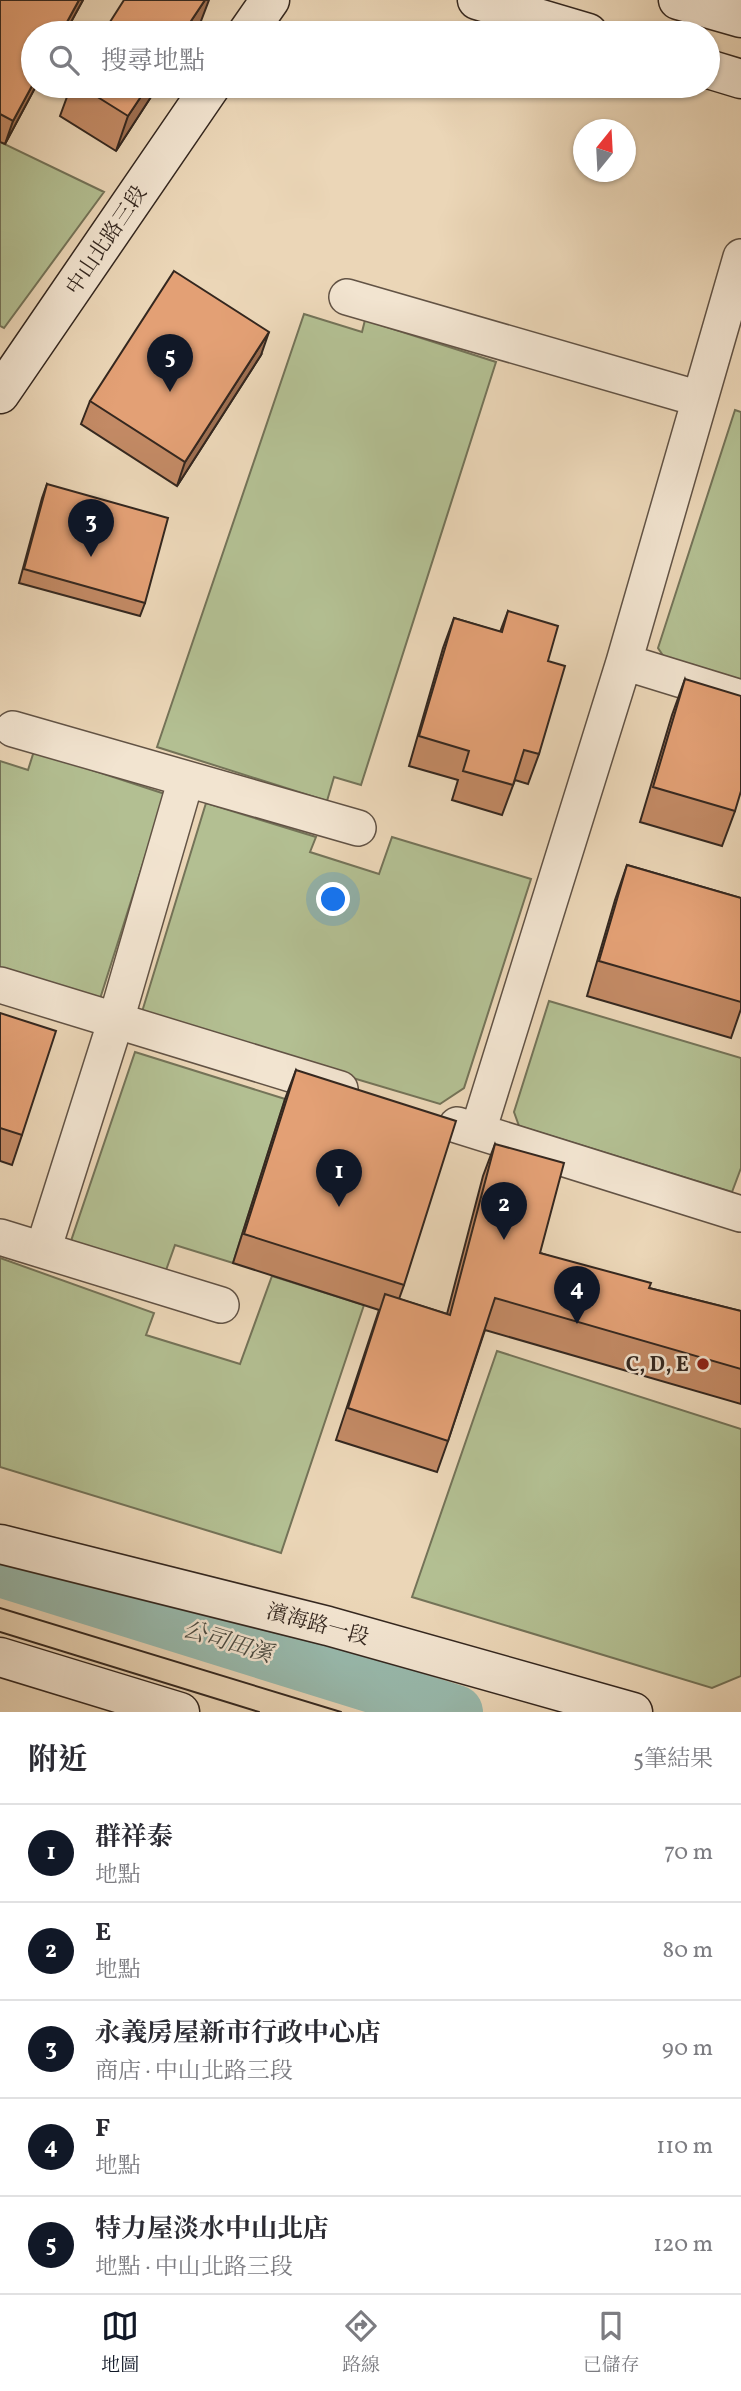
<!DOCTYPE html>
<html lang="zh-TW">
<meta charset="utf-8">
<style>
body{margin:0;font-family:Vollkorn,"Noto Serif TC",serif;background:#f2f2f3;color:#2b2b33}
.compass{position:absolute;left:573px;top:119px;width:63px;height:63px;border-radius:50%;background:#fff;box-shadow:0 2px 5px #0004;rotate:18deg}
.you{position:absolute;left:334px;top:900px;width:24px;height:24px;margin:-18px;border:5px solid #fff;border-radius:50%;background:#1a73e8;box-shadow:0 0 0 10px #1a73e833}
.badge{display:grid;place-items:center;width:46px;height:46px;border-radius:50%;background:#111827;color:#fff;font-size:23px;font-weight:700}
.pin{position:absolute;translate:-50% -58px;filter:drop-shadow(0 2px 4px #0008)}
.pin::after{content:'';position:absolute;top:37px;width:24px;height:21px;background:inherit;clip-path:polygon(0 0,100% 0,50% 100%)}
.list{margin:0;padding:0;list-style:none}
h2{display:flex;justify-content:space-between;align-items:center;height:91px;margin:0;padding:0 28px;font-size:30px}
h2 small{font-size:23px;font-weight:400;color:#7c7c81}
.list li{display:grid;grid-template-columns:46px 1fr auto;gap:21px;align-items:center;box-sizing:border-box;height:98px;padding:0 28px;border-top:2px solid #e1e1e2}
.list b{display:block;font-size:26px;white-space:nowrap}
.list p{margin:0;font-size:23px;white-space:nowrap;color:#7c7c81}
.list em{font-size:23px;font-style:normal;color:#7c7c81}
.icon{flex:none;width:38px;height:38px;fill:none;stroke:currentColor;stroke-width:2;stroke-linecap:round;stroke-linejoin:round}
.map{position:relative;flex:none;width:741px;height:1712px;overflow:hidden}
.search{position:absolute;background:#fff;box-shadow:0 2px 5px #0004;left:21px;right:21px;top:21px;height:77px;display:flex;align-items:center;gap:18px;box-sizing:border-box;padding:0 24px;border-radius:38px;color:#7c7c81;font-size:26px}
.sheet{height:581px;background:#fff}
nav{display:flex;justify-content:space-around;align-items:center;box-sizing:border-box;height:98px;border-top:2px solid #e1e1e2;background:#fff;font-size:19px;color:#7c7c81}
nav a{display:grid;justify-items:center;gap:4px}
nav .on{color:#111827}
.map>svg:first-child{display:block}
</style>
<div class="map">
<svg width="741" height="1712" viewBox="0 0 741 1712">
<rect width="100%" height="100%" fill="#ebd6b7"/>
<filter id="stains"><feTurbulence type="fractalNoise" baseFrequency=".00286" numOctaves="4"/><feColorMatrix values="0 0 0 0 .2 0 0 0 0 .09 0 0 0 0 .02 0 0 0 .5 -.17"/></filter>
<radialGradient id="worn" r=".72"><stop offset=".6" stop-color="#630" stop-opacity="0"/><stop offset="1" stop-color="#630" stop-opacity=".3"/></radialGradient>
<path fill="#b3bf92" stroke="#747358" stroke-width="2" d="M0,142L104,192L4,328L0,326Z
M304,314L362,332L365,320L496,362L361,785L334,777L327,801L157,747Z
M735,410L741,412V688L670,666L658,648Z
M34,751L165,794L99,1002L0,970V761L28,770Z
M206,803L316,837L310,852L379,874L392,837L531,879L464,1088L440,1104L141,1015Z
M549,1001L741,1058V1168L732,1192L519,1126L514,1112Z
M135,1052L285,1099L233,1263L175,1245L165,1273L71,1241Z
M0,1258L154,1313L146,1335L240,1364L272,1276L364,1305L281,1553L0,1467Z
M497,1351L741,1429V1676L712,1688L412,1597Z"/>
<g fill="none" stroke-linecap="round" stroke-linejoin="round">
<path stroke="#98b9ac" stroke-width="54" d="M0,1570L456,1712"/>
<defs>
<path id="street" d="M347,297L700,399
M624,662L741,698
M13,729L358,828
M0,985L340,1089
M457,1125L741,1214
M478,1131L624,662L741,257
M0,1237L221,1305
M43,1250L116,1020L186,779"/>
<path id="secondary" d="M477,0L588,33
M678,0L741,18
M247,33L270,0
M708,69L741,79
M0,394L211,86
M0,1544L328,1626L633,1712
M0,1657L180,1712"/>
</defs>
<use href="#street" stroke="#625345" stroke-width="38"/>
<use href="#secondary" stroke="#34271f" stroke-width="41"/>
<use href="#street" stroke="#f2e4d0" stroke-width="35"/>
<use href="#secondary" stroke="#f2e4d0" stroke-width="38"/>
<path stroke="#34271f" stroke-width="2" d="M0,1608L341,1712
M0,1632L259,1712"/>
</g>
<path fill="#c38a65" stroke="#34271f" stroke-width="2" d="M0,0H83L65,33H33V86H36L5,144L0,142Z
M71,86H158L116,151L60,116Z
M261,355L177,486L81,424L90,401Z
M47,484L145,603L140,616L19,583L42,498Z
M508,611L548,661L539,754L528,784L515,780L502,815L452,800L458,780L409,766L443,648L454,618L500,632Z
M685,679L735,811L722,846L640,822L672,715Z
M627,865L741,898V1009L731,1038L587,996L615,900Z
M0,1013L22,1135L12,1165L0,1161Z
M296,1070L404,1285L399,1299L447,1314L483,1176L495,1144L540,1253L649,1288L741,1311V1404L485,1330L448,1441L437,1472L336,1440L379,1310L233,1263L285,1099Z"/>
<path fill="#9f7052" stroke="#34271f" stroke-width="2" d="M79,0H83L65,33H61Z
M205,0H209L201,21L193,33H183Z
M33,84V86H36L5,144L13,121Z
M148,86H158L116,151L128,116Z
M269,332L261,355L177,486L185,462Z"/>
<path fill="#e3a075" stroke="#34271f" stroke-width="2" d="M0,0H79L61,33H33V84L13,121L0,114Z
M124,0H205L183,33H103Z
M80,86H148L128,116Z
M174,271L269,332L185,462L90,401Z
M47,484L168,518L145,603L24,569Z
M508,611L558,626L548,661L565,666L539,754L524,750L513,785L463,771L469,751L419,736L454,618L502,632Z
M685,679L741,696V791L735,811L653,787Z
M627,865L741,898V1002L599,961Z
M0,1013L56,1031L22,1135L0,1128Z
M296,1070L456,1121L404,1285L244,1234Z
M495,1144L564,1163L540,1253L651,1283L649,1288L741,1311V1369L495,1298L448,1441L348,1408L385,1294L450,1315Z"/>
<circle fill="#8f2418" stroke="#f2e4d0" stroke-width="2.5" cx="703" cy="1364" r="7"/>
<g text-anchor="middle" stroke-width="5" stroke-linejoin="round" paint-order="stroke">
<g font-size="21" fill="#34271f" stroke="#f2e4d0">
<text transform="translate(106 240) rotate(-56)" y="7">中山北路三段</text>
<text transform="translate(318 1624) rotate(15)" y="7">濱海路一段</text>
</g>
<g font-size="21" font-weight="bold" fill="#34271f" stroke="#f2e4d0" text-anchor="end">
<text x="689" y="1371">C, D, E</text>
</g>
<g font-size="23" font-style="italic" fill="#4d4c42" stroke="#f2e4d0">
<text transform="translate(228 1641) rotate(17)" y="8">公司田溪</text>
</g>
</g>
<rect width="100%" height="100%" filter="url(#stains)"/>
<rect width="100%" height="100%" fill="url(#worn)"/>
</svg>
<svg class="compass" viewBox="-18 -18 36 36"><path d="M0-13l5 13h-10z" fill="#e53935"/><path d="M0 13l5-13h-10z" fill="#7c7c81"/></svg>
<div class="you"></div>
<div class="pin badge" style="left:339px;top:1207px">1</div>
<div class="pin badge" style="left:504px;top:1240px">2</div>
<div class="pin badge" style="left:91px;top:557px">3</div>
<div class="pin badge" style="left:577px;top:1324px">4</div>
<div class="pin badge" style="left:170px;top:392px">5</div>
<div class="search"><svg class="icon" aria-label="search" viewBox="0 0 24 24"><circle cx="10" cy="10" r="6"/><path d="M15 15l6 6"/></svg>搜尋地點</div>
</div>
<section class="sheet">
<h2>附近<small>5筆結果</small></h2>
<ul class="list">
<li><span class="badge">1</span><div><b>群祥泰</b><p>地點</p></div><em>70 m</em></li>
<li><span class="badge">2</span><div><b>E</b><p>地點</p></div><em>80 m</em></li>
<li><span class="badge">3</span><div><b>永義房屋新市行政中心店</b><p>商店 · 中山北路三段</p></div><em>90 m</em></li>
<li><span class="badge">4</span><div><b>F</b><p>地點</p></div><em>110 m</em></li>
<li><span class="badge">5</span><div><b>特力屋淡水中山北店</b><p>地點 · 中山北路三段</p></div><em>120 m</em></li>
</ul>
</section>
<nav>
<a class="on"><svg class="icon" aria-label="map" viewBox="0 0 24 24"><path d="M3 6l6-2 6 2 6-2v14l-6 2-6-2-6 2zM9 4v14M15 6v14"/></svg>地圖</a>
<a><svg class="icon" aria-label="directions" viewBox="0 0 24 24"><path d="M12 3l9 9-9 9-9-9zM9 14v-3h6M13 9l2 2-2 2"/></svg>路線</a>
<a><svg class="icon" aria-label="saved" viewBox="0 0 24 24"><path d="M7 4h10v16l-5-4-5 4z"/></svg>已儲存</a>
</nav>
